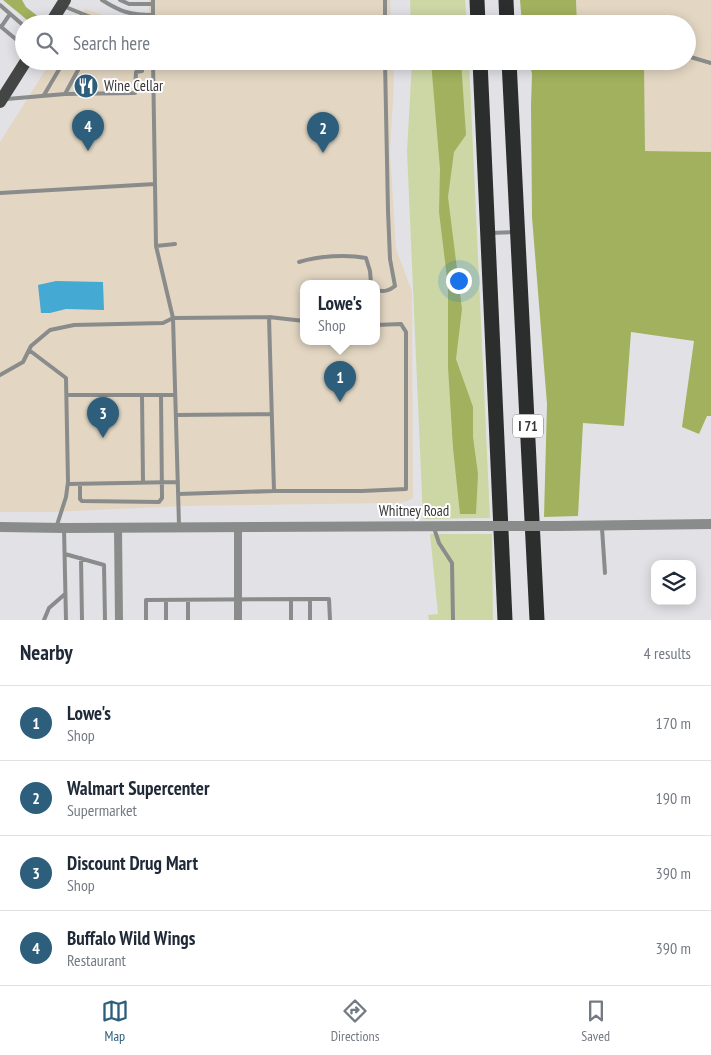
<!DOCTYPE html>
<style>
body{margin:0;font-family:"PT Sans Narrow",sans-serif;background:#f6f6f7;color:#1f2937}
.controls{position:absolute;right:15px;bottom:15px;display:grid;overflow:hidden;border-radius:10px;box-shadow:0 2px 12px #0003}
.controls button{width:45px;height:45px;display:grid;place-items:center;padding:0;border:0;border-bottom:1px solid #e0e1e3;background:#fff;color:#1f2937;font:25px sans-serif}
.you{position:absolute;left:458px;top:280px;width:18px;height:18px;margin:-12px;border:4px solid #fff;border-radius:50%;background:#1a73e8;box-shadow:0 0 0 8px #1a73e833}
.badge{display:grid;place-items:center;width:32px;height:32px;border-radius:50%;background:#2d5f7c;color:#fff;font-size:16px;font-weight:700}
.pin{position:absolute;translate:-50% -41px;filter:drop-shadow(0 1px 2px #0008)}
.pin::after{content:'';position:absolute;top:26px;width:18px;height:15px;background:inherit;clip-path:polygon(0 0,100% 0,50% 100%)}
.popup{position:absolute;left:300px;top:280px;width:80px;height:65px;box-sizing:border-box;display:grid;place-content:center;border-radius:10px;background:#fff;filter:drop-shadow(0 1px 4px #0005);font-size:16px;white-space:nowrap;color:#747a83}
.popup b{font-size:19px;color:#1f2937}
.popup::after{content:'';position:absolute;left:50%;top:100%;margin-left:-10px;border:10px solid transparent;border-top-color:#fff}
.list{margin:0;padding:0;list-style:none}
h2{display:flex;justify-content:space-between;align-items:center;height:65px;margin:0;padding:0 20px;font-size:21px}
h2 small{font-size:16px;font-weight:400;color:#747a83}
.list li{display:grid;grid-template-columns:32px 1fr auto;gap:15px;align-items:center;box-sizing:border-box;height:75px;padding:0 20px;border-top:1px solid #e0e1e3}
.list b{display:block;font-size:19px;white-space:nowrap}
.list p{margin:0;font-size:16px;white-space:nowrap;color:#747a83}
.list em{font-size:16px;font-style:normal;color:#747a83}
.icon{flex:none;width:28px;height:28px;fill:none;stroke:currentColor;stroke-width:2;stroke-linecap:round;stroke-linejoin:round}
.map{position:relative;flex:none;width:711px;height:620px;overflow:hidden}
.search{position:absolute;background:#fff;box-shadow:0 2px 12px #0003;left:15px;right:15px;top:15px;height:55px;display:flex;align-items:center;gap:12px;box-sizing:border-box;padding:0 18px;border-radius:28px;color:#747a83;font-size:19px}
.sheet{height:365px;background:#fff}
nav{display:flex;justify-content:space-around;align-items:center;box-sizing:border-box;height:70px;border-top:1px solid #e0e1e3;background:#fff;font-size:14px;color:#747a83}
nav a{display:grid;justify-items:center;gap:2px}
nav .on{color:#2d5f7c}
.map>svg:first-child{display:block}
</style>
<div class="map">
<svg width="711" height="620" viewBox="0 0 711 620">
<rect width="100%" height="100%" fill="#e2e2e6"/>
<path fill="#e3d7c3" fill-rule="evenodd" d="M149,0H390L391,24H149Z
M576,0H711V152L645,151L644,61H687V24H577Z
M85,9L130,24H75Z
M51,61H393L394,84L390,151L396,249L412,291L413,498L405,502L395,503L184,506L53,512H0V142ZM304,283H376V341H304Z"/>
<path fill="#cdd7a5" d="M410,0H465L467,24H411Z
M412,61H469L490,518L423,519L407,151Z
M430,534H492L493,620H429L428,615L438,614Z"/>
<path fill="#a1b15d" d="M3,0H22L26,7L39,17L32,24Z
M520,0H576L577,24H522Z
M431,61H461L466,135L454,152L448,197L462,309L456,359L473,407V437L478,474L476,514H460L453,448L448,367V286L439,212L440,169Z
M529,61H644L645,151L711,152V416H707L699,434L682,427L694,341L631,332L624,426L583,423L578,516L544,517L547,404L532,217L531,105L532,74Z"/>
<path fill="#44a9d3" d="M56,281L103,282L104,310L66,309L50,313H41L38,285Z"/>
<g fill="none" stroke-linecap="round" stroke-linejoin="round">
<path stroke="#8a8c8b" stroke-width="4" d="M102,0C121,12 130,15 153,15
M120,0L129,4H153
M385,0V24
M0,5L24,26
M63,6L93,18L95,24
M153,24V0
M0,26L24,46
M1,27L10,14
M687,56L711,63
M65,94L135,93L136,72L142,71L141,61
M44,95L64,61
M7,99L65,94L83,61
M155,184L156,246L175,244
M0,193L155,184L153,61
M490,233L513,232
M156,246L173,318L179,525
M299,262C319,256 346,254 366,258L370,271L371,283
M376,290C384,292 389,291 395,286L390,259L388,211L385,61
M29,350L66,378L68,482L66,497L56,528
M0,375L23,362L31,346L50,330L74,325L163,323L173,318L269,317L304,321
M67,395H175
M142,395L143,482
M176,415L272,414
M68,484L178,482
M80,484V499L82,501L159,502L162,498L161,395
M274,491H362L406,489V332L401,324L376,325
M178,494L274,491L269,317
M64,528L66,620
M434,528L439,543L452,563L453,620
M602,528L605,573
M65,554L104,565L105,620
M81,558L82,620
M291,599V620
M310,599V620
M44,620L49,608L65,594
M146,620V600L310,599H329L330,620
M166,620V600
M188,620V600"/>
<path stroke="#8a8c8b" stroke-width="8" d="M118,528L119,620
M238,528V620"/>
<path stroke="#8a8c8b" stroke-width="10" d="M560,526L711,524
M0,527L64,528L476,526"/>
<path stroke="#434645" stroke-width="12" d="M50,24L65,0
M0,102L26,61"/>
<path stroke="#2b2e2d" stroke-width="15" d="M477,0L478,24
M506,0L507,24
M480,61L505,620
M509,61L537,620"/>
<path stroke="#8a8c8b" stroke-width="10" d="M476,526H560"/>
</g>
<defs>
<symbol id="restaurant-disc" viewBox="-11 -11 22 22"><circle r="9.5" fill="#2d5f7c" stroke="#fff"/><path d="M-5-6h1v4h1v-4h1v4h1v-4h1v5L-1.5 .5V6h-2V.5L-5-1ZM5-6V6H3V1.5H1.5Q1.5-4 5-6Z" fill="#fff"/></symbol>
</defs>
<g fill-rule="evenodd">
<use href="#restaurant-disc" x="72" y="72" width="28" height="28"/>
</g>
<g text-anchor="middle" stroke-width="4" stroke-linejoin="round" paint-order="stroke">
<rect fill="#fff" stroke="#747374" stroke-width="1" x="513" y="414.5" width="30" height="23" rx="4"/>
<g font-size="14" font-weight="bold" fill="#383739">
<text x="528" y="431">I 71</text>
</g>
<g font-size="15" fill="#383739" stroke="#fff" text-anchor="start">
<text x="104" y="91">Wine Cellar</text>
</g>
<g font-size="15" fill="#383739" stroke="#fff">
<text x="414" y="516">Whitney Road</text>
</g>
</g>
</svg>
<div class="controls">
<button><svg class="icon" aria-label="layers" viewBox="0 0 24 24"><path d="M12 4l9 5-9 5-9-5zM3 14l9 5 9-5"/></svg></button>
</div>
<div class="you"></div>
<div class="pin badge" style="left:340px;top:402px">1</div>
<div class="popup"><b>Lowe's</b>Shop</div>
<div class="pin badge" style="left:323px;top:153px">2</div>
<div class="pin badge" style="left:103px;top:438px">3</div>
<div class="pin badge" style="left:88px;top:151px">4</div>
<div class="search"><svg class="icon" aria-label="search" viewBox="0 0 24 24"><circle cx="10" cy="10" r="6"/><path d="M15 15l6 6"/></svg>Search here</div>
</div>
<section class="sheet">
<h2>Nearby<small>4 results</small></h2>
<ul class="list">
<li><span class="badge">1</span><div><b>Lowe's</b><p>Shop</p></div><em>170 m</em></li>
<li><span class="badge">2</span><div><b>Walmart Supercenter</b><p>Supermarket</p></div><em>190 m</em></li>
<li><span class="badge">3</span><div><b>Discount Drug Mart</b><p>Shop</p></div><em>390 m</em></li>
<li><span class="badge">4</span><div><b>Buffalo Wild Wings</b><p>Restaurant</p></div><em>390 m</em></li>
</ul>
</section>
<nav>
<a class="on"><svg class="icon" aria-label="map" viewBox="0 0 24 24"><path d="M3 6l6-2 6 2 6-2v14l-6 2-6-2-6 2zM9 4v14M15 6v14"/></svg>Map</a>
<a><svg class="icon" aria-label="directions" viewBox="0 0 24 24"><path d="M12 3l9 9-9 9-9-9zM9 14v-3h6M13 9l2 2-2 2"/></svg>Directions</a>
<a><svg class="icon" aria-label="saved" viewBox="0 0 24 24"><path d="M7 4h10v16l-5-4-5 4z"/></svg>Saved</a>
</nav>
